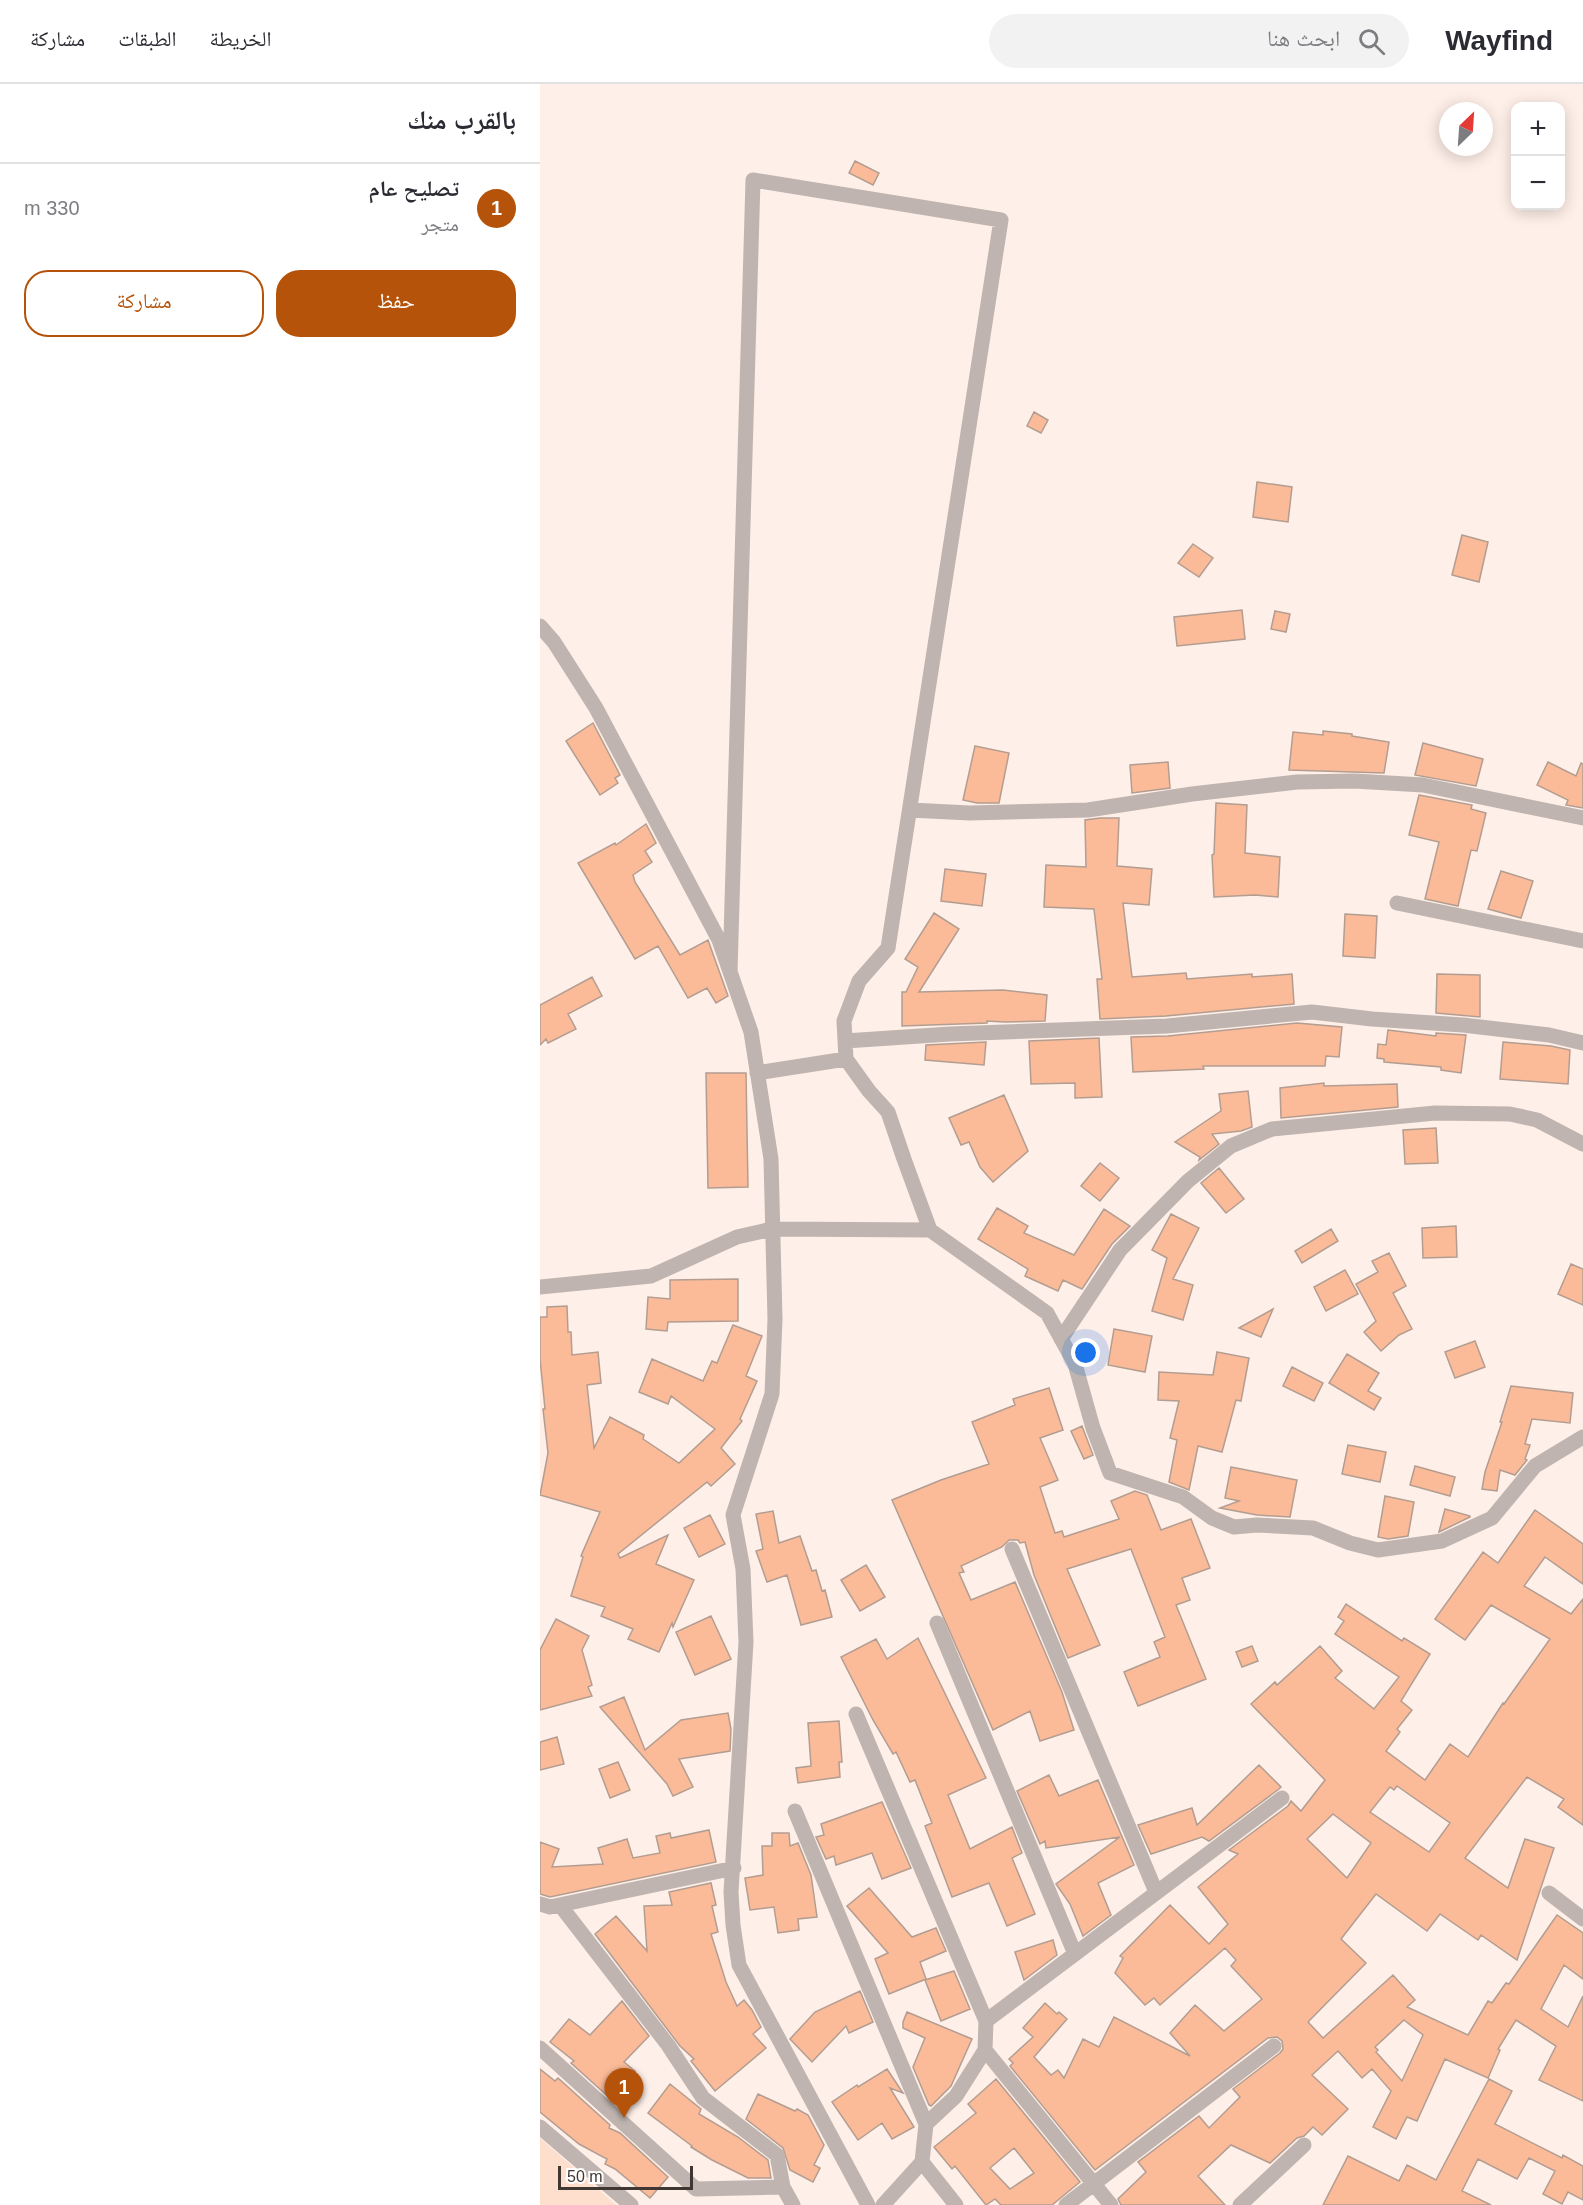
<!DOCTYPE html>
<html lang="ar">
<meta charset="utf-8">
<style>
body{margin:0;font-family:Arial,"Noto Naskh Arabic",sans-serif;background:#f2f2f3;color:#2b2b33;direction:rtl}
.controls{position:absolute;right:18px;top:18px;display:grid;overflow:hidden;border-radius:12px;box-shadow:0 3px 15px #0003}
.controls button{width:54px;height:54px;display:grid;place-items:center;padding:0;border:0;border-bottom:2px solid #e1e1e2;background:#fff;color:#2b2b33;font:30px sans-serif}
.compass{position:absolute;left:899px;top:18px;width:54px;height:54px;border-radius:50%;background:#fff;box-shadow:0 3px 15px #0003;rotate:25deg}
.scale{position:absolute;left:18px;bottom:15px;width:135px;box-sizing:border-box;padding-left:6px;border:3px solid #413732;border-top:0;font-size:16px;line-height:21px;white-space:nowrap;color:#413732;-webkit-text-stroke:4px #fff;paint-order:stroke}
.you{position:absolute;left:546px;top:1269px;width:21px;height:21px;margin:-15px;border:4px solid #fff;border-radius:50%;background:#1a73e8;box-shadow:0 0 0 9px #1a73e833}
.badge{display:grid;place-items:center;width:39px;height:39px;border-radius:50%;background:#b45309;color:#fff;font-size:20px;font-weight:700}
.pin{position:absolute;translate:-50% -50px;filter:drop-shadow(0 2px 3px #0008)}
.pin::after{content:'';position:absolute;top:32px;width:21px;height:18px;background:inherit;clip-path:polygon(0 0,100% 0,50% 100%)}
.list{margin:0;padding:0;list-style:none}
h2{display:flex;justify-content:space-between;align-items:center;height:78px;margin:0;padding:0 24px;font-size:26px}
h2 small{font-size:20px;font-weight:400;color:#7c7c81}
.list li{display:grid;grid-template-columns:39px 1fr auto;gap:18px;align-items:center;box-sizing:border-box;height:90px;padding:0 24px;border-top:2px solid #e1e1e2}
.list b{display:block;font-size:22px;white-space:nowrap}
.list p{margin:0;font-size:20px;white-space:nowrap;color:#7c7c81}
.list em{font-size:20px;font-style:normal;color:#7c7c81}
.actions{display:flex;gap:12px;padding:18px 24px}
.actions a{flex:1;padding:14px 0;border:2px solid #b45309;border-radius:24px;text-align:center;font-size:21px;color:#b45309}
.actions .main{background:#b45309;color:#fff}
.icon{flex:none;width:33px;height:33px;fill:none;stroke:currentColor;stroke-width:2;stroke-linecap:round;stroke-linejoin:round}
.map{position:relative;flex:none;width:1043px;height:2121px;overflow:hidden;direction:ltr}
header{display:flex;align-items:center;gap:36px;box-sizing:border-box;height:84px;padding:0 30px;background:#fff;border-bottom:2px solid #e1e1e2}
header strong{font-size:28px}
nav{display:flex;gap:33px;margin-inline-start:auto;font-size:21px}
.search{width:420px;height:54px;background:#f2f2f3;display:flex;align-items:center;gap:15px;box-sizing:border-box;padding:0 21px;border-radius:33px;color:#7c7c81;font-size:22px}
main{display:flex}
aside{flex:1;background:#fff}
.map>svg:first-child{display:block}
</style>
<header>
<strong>Wayfind</strong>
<div class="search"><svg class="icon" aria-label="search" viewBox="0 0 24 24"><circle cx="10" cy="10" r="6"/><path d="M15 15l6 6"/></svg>ابحث هنا</div>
<nav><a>الخريطة</a><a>الطبقات</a><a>مشاركة</a></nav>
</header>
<main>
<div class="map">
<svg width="1043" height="2121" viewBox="0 0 1043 2121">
<rect width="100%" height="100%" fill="#feefe8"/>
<path fill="#fedecd" d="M0,2054L76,2121H0Z"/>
<path fill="#fbbb99" stroke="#b39d91" stroke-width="1.5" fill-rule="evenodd" d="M315,77L339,89L333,101L309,89Z
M494,328L508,336L501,349L487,342Z
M717,398L752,403L748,438L713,433Z
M922,451L948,458L939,498L912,491Z
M653,460L673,474L659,493L638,479Z
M702,526L705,555L637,562L634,533Z
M735,527L750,530L746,548L731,545Z
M53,639L80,691L75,694L78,699L60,711L26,657Z
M783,647L812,650V652L849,658L844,689L749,686L753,648L783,651Z
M883,659L943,675L936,702L875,691Z
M435,662L469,669L459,719H437L423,716Z
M628,678L630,704L592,709L590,681Z
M1008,678L1036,692L1041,679L1043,680V724L1026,721L1028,716L997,701Z
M879,711L932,721L931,725L946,729L937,767L931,766L918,822L885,815L899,758L869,751Z
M676,719L707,721L705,769L740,773L738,813L715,811L674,813L672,771L674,770Z
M560,734H579L577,782L612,785L609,821L583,819L592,893L646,889L647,895L712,890V893L752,890L754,920L626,932L560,935L557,895H562L554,825L504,823L506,781L546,783L545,736Z
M106,740L116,759L105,767L112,778L93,791L95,798L140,871L168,856L188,912L176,919L167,904L148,914L118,862L95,875L38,779L75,759L76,761Z
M405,785L446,790L442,822L401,817Z
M961,787L993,797L981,834L948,825Z
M394,829L419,845L379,908L463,906L507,911L505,937L465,938L447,937V939L362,942V908H366L378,883L365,875Z
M805,830L837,832L835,874L803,872Z
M897,890L940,891V933L896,929Z
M52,893L62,912L28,930L36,945L8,959L6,955L0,961V921Z
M757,939L802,943L799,973L786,972L785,982H663L664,985L593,988L591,953L628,952Z
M848,946L896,952V949L926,951L921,989L901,986V983L844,978V975L837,974L838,960L846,961Z
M559,954L562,1013L535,1014V999L491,1000L489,957Z
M446,958L444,981L385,976L386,961Z
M963,958L1011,962L1030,966L1028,1000L960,995Z
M166,989H206L208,1103L168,1104Z
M784,999V1002L857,1000L858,1023L741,1034L740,1004Z
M708,1007L712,1043L701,1047L672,1050L679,1060L659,1076L660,1073L635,1058L681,1027L679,1010Z
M464,1011L488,1067L453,1098L440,1083L429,1058L421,1061L409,1034Z
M896,1044L898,1079L865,1080L863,1046Z
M560,1079L579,1094L560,1117L541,1102Z
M679,1084L704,1115L686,1129L661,1099Z
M457,1124L488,1142L484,1149L534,1171L564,1125L590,1142L572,1160L542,1205L523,1196L518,1207L485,1192L488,1185L438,1155Z
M631,1130L659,1144L633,1195L653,1201L643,1236L612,1227L627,1174L612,1166Z
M916,1142L917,1173L883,1174L882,1144Z
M791,1145L798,1157L762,1179L755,1167Z
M849,1169L866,1202L853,1209L872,1245L859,1251L841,1267L824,1248L836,1237L816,1200L838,1188L832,1177Z
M1031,1180L1043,1185V1221L1018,1210Z
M805,1186L818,1210L786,1227L774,1203Z
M198,1195V1237L128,1238L127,1247L106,1245L108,1213L130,1215V1196Z
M27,1222L28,1248H31L32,1271L58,1268L61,1299L47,1301L54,1364L70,1333L104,1351L103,1355L139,1379L175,1345L131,1312L128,1320L99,1308L112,1275L163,1297L172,1277L177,1279L193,1241L222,1252L206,1292L217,1297L200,1335L202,1337L181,1364L195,1380L171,1402L167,1398L78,1470L80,1474L128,1451L116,1480L154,1496L133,1543L132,1539L119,1568L88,1555L93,1545L61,1532L65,1523L31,1512L43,1473L41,1472L60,1428L0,1411L8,1369L3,1325H5L0,1275V1233H7V1223Z
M733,1225L721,1253L699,1244Z
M574,1245L612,1252L605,1288L568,1281Z
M935,1257L945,1283L915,1294L905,1268Z
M677,1268L709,1274L701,1317L696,1316L682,1368L658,1362L649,1406L629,1398L637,1356L630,1354L639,1317L618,1316L619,1288L673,1291Z
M807,1270L839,1289L828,1307L841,1314L834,1326L789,1299Z
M752,1283L783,1299L774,1317L743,1302Z
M971,1302L1033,1309L1030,1339L992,1335L985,1360L990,1361L985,1375L987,1376L975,1391L960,1386L957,1407L942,1405L945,1388L962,1338H960Z
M509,1304L523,1346L500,1354L518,1396L500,1403L515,1449L522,1447L524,1453L579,1435L571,1417L595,1407L607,1411L621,1446L651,1435L670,1484L642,1494L650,1516L636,1521L666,1595L598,1622L584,1588L620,1573L614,1558L625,1553L591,1465L527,1485L560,1561L528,1574L494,1491L485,1458L480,1459L478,1456H469L462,1463L421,1482L424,1488L419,1489L431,1516L475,1498L522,1608L534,1646L500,1657L490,1627L453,1646L352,1416L401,1396L449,1380L432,1338L475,1321L473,1315Z
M542,1342L553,1371L544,1375L531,1347Z
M808,1361L846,1368L840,1398L802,1390Z
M875,1382L915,1393L910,1412L870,1401Z
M691,1383L757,1396L750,1433L717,1431L680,1424L699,1417L685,1414Z
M845,1412L874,1418L868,1452L848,1455L838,1453Z
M905,1425L930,1432V1433L899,1448Z
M995,1426L1043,1460V1500L1005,1473L984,1502L1031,1530L1043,1515V1741L1018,1723L1024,1715L987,1693L925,1774L968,1804L985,1755L1014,1764L977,1876L941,1851L938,1856L900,1830L887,1847L836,1810L801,1855L826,1879L768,1938L783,1954L853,1891L875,1916L867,1923L928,1951L948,1917L952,1919L966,1899L969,1900L1017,1831L1043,1849V1895L1024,1881L1001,1925L1028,1943L1043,1912V2017L999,1996L1016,1962L976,1936L958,1965L960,1966L948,1994L905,1975L877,2037L867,2033L856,2055L833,2043L851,2007L832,1985L822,1994L798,1967L772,1991L808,2025L782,2051L773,2043L764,2052L757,2054L730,2079L691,2061L658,2092L685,2121H581L578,2115L606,2088L598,2078L659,2032L669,2044L700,2013L693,2005L740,1969L743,1965L742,1957L737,1953L728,1954L555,2086L470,1982L473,1979L469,1975L493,1953L483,1944L505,1919L517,1930L519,1928L527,1935L494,1973L511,1991L518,1986L524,1994L543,1955L559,1963L574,1933L650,1972L630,1949L655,1921L684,1947L722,1915L691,1882L696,1876L685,1864L620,1921L614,1914L605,1921L575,1889L583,1874L580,1872L630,1821L669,1860L688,1840L658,1803L698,1770L689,1766L748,1722L751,1717L761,1727L785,1696L711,1620L735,1598L737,1601L780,1562L802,1587L795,1594L834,1625L859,1593L795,1550L804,1537L798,1533L806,1520L862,1557L864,1554L890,1570L861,1617L872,1626L857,1645L860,1648L846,1667L885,1696L910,1660L928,1673L963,1619L964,1620L1010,1555L951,1521L925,1556L895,1535L943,1468L958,1479ZM857,1702L910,1739L889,1768L830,1728L850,1703L854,1706ZM793,1730L831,1759L807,1794L767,1755ZM864,1936L883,1951L862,1997L836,1968L838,1966L835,1963Z
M233,1427L239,1459L260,1452L272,1487L276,1486L282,1507L285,1506L292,1533L261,1541L247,1491L227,1498L216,1467L223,1465L216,1430Z
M170,1431L185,1460L159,1473L144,1444Z
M326,1481L345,1513L320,1527L301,1496Z
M171,1532L191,1575L155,1591L136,1548Z
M16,1535L49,1552L42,1566L52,1601L48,1603L52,1612L0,1626V1566Z
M378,1554L446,1694L408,1711L430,1765L472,1743L482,1769L472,1774L495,1830L467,1842L449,1799L412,1813L385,1742L392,1739L375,1696L370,1698L356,1668L353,1670L333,1636L301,1573L336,1555L347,1575Z
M712,1562L718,1577L702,1583L696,1568Z
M84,1613L105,1666L141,1636L188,1629L191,1645L190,1667L139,1675L153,1703L133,1712L127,1700L60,1623Z
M299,1637L302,1678H299L300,1693L258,1699L256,1684L271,1682L268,1639Z
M17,1653L24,1680L0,1686V1658Z
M78,1678L90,1706L70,1714L59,1685Z
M719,1681L741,1703L739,1705L669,1757L662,1753L611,1770L598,1741L652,1724L657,1741Z
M509,1691L519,1712L558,1696L594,1781L558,1799L571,1831L543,1852L530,1820L516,1800L580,1753L506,1764L505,1757L500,1760L477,1707Z
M342,1718L371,1784L342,1795L332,1769L296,1781L294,1772L286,1775L276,1753L284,1751L281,1740Z
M169,1746L176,1778L10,1813L0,1810V1758L19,1765L12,1783L63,1780L58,1764L87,1755L93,1774L120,1769L116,1752L130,1749L131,1754Z
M232,1749H249L250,1762L258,1759L271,1791L277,1833L258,1835L259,1846L238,1849L234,1823L210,1826L205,1794L223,1791L222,1762H232Z
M171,1799L176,1821L172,1822L178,1848L171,1850L186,1898L197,1922L204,1916L212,1926L221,1943L213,1950L226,1964L175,2007L151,1977L154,1975L140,1962L55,1850L76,1832L107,1867L104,1822L132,1821L129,1808Z
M329,1804L372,1853L396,1844L406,1867L380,1878L386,1895L349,1910L335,1875L348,1869L307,1822Z
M513,1856L517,1871L484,1896L475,1868Z
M414,1887L430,1925L401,1937L385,1896Z
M320,1907L333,1938L309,1949L306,1942L272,1978L250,1955L275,1928Z
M82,1917L109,1952L84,1978L95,1987L72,2016L31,1979L34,1977L10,1958L29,1935L50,1951Z
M367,1928L432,1955L411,2002L391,2022L389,2021L373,1983L385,1954L363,1944V1938Z
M0,1985L15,1997L18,1994L70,2041L69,2044L80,2049L128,2093L110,2114L75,2085L65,2080L67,2075L39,2060L0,2028Z
M347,1985L363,2009L350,2004L374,2043L352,2055L342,2039L318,2056L292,2018L317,2001L318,2003Z
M456,1995L540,2098L512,2121H461L455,2115L446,2121L415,2082L412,2085L394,2063L436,2029L428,2020ZM474,2064L494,2089L470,2105L450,2084Z
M949,1995L972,2007L955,2040L1022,2074L1023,2071L1043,2082V2116L1028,2108L1022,2120L1003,2110L1015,2087L989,2074L977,2095L938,2075L922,2107L951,2121H783L808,2072L859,2097L867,2081L896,2096Z
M130,2000L161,2025L159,2030L198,2053L228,2076L231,2094H208L172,2076L151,2063L152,2062L108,2029Z
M218,2010L255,2027L257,2025L268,2031L284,2061L274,2081L280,2084L273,2098L250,2086L243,2064L206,2035Z"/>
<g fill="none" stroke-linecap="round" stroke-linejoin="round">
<path stroke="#bfb4af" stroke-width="15" d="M0,542L14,558L56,624L179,856L211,948L231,1075L235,1235L232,1310L193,1431L203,1485L206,1558L191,1808L193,1841L199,1881L328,2121
M370,726L430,729L548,726L652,710L757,698L814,697L883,701L1043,734
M857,819L1043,857
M190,888L213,96L461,136L348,864L319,897L304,937L306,975L329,1007L348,1028L364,1075L390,1146
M305,957L410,950L627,942L772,928L832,935L923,941L1009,951L1043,959
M217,989L306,975
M0,1203L111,1192L197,1153L232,1145L390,1146L507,1229L535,1280L553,1344L570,1389L643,1413L672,1434L694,1443L717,1441L773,1444L810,1459L838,1466L902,1457L952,1434L995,1382L1043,1353
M521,1255L580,1166L648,1097L691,1062L732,1045L895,1029L970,1030L997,1036L1043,1060
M472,1465L616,1808
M397,1539L535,1870
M316,1630L446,1937
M255,1727L386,2040
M1009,1809L1043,1835
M0,1820L10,1823L194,1784
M20,1821L128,1961L163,2014L237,2071L243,2103
M0,1964L156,2105L243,2103L253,2121
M445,1966L571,2121
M0,2043L91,2121
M382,2078L416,2121
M343,2121L382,2078L386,2040L416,2012L445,1966L446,1937L742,1714
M526,2121L734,1962
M700,2121L764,2061"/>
</g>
</svg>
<div class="controls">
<button>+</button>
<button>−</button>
</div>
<svg class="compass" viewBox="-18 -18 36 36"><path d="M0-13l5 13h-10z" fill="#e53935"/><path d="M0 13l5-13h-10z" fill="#7c7c81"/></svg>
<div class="scale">50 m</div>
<div class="you"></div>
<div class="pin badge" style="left:84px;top:2034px">1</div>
</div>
<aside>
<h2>بالقرب منك<small></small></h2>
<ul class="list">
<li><span class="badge">1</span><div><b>تصليح عام</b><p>متجر</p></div><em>330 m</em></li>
</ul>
<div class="actions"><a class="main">حفظ</a><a>مشاركة</a></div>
</aside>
</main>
